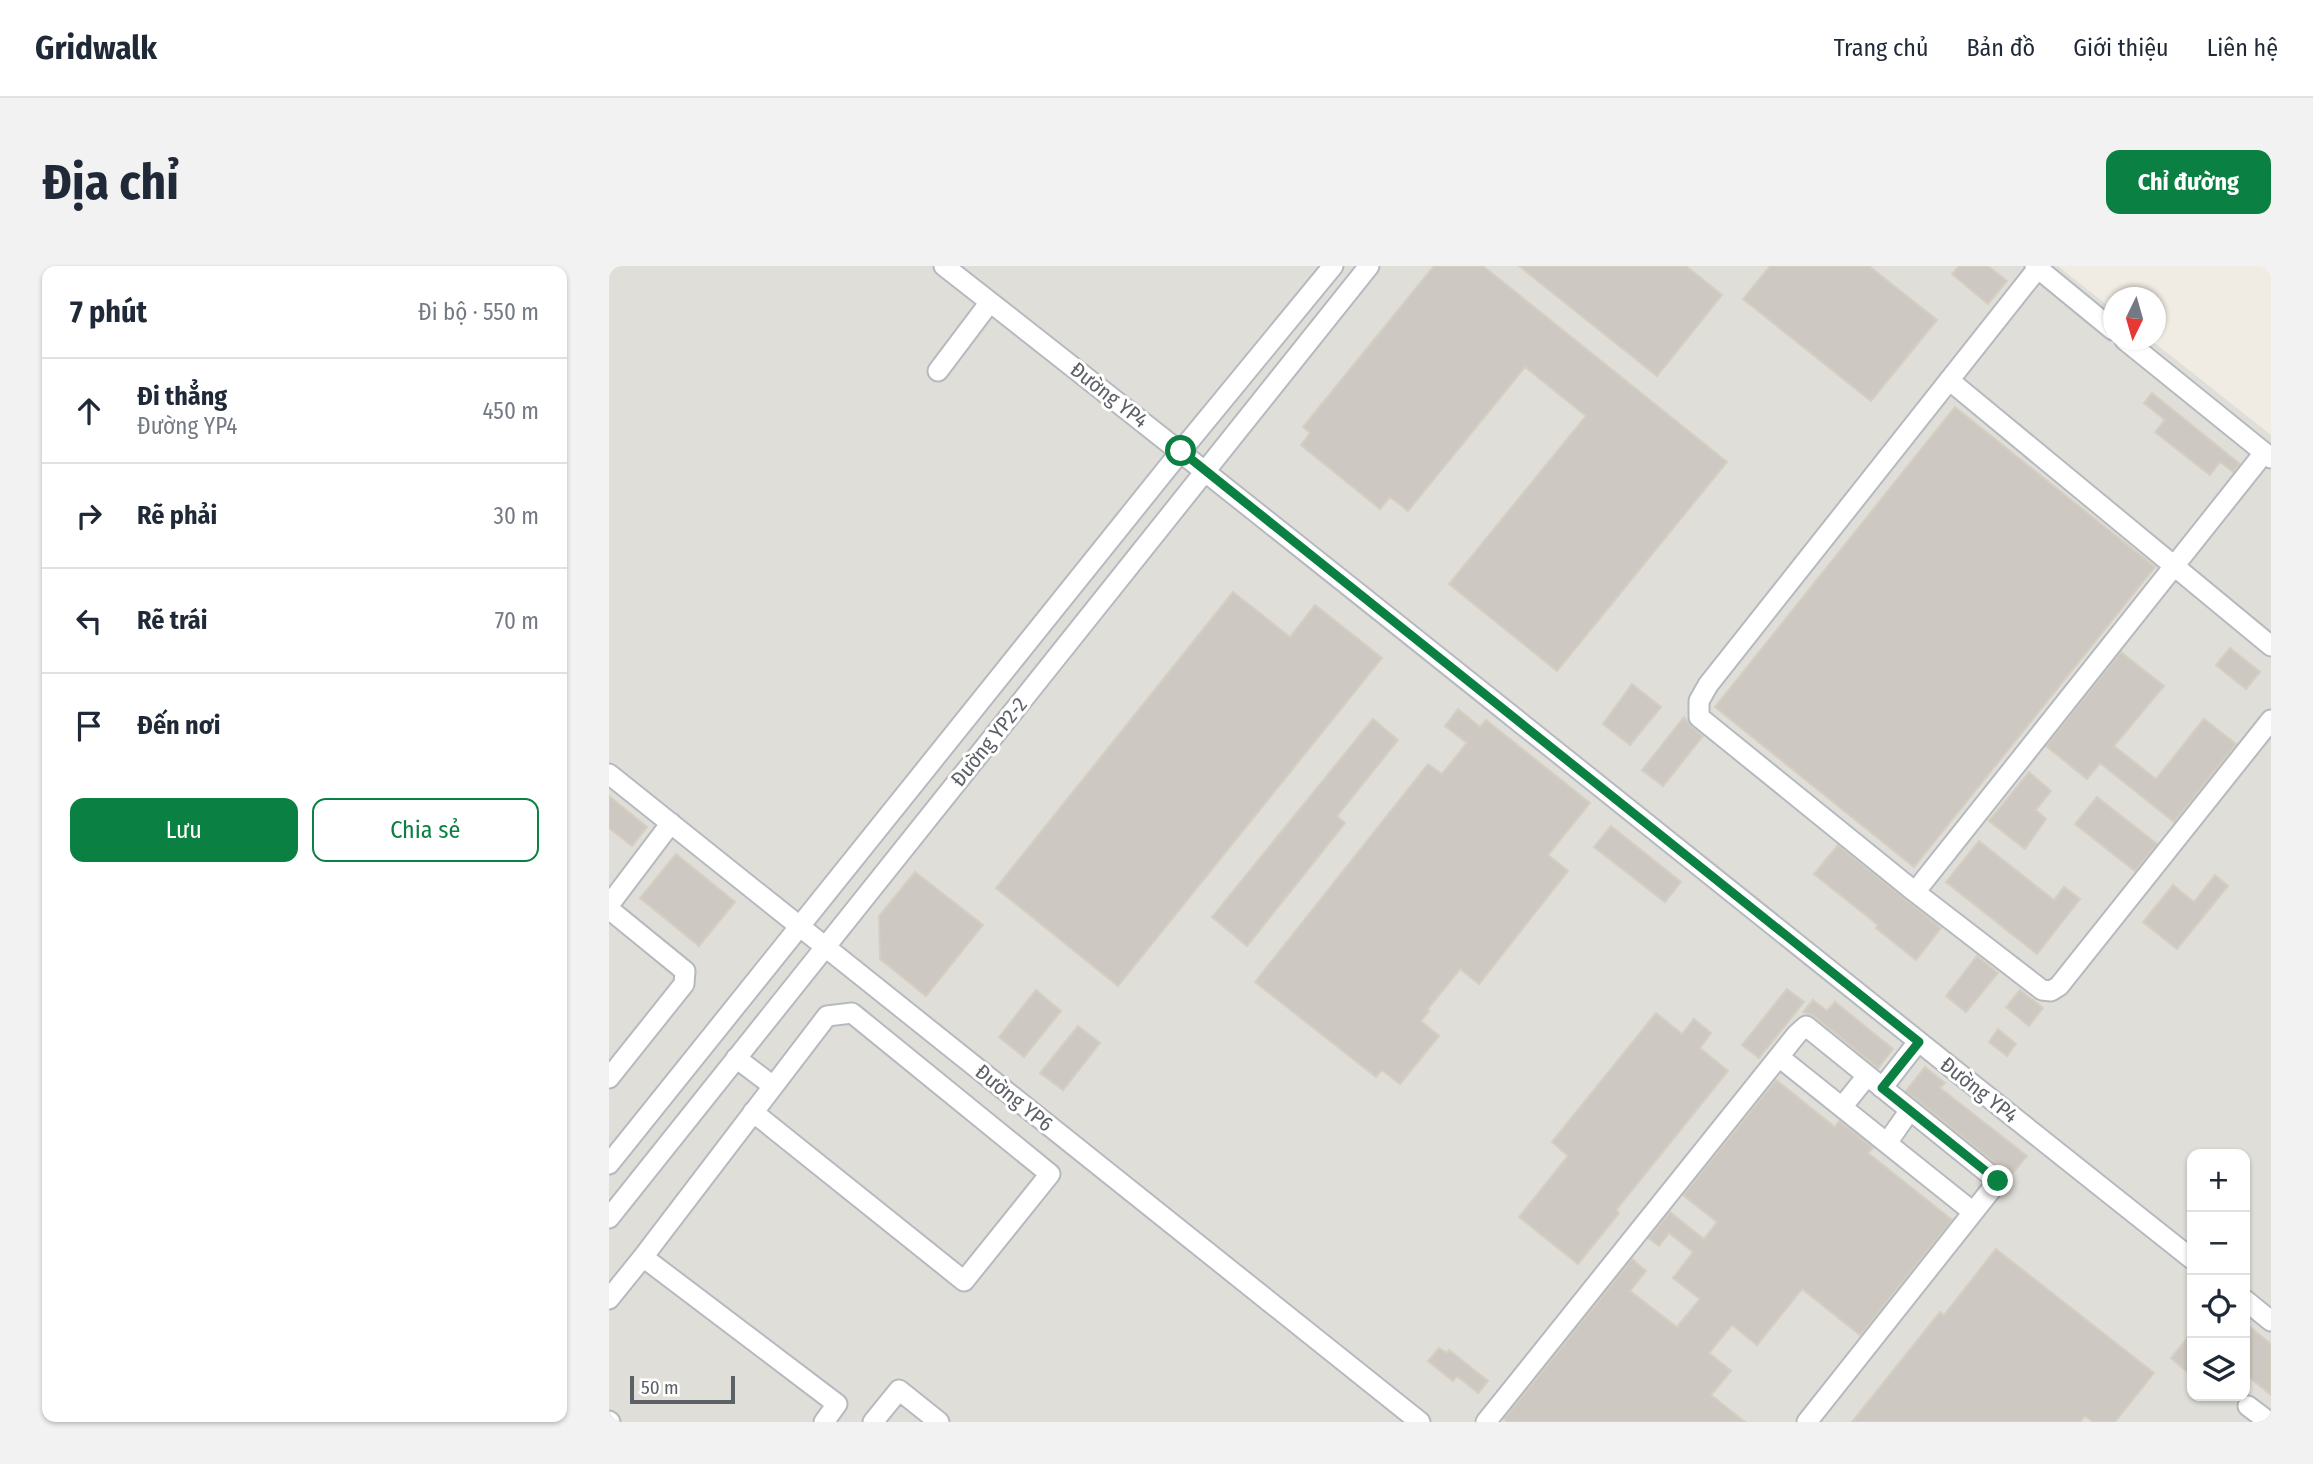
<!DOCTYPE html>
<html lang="vi">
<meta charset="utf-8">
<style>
body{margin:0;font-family:"Fira Sans Condensed",sans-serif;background:#f2f2f3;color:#1f2937}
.controls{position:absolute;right:21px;bottom:21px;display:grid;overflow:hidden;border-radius:14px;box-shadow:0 2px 5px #0004}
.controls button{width:63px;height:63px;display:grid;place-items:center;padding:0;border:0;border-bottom:2px solid #e0e1e3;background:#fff;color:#1f2937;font:35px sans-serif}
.compass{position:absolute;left:1494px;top:21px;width:63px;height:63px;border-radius:50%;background:#fff;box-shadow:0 2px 5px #0004;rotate:185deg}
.scale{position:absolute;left:21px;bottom:18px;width:105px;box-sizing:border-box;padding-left:7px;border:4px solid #5c6166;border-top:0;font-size:19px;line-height:24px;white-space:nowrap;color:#5c6166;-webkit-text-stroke:5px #fff;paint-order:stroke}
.stop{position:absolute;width:21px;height:21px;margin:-16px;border:5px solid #0b8043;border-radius:50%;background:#fff}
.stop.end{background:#0b8043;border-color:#fff;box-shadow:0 2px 7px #0008}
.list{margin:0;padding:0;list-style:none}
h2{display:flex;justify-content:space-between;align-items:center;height:91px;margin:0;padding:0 28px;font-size:30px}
h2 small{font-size:23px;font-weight:400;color:#747a83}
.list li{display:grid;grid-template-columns:46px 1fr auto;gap:21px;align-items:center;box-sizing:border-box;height:105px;padding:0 28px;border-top:2px solid #e0e1e3}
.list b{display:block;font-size:26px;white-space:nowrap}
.list p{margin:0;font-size:23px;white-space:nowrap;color:#747a83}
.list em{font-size:23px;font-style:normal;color:#747a83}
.actions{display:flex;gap:14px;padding:21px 28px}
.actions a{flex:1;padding:16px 0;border:2px solid #0b8043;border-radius:14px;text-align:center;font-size:24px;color:#0b8043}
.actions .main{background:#0b8043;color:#fff}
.icon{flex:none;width:38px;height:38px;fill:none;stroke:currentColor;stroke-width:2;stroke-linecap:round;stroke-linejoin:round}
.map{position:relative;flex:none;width:1662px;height:1156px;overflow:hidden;border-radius:14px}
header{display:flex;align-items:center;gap:42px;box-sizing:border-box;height:98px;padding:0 35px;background:#fff;border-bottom:2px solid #e0e1e3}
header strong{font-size:33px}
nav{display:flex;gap:38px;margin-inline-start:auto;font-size:24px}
.intro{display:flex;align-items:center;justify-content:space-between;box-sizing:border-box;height:168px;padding:0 42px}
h1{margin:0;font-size:49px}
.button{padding:18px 32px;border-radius:14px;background:#0b8043;color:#fff;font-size:24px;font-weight:700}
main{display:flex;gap:42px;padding:0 42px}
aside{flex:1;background:#fff;border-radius:14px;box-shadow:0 2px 5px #0004}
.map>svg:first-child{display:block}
</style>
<header>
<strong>Gridwalk</strong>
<nav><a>Trang chủ</a><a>Bản đồ</a><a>Giới thiệu</a><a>Liên hệ</a></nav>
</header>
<div class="intro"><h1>Địa chỉ</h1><a class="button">Chỉ đường</a></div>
<main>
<aside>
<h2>7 phút<small>Đi bộ · 550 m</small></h2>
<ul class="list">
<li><svg class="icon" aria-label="ahead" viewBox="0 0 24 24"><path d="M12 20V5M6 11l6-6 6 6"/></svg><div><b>Đi thẳng</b><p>Đường YP4</p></div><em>450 m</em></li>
<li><svg class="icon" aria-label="right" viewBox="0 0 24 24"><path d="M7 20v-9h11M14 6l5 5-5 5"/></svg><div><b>Rẽ phải</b></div><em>30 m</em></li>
<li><svg class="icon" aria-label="left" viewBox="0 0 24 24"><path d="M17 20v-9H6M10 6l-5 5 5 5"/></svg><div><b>Rẽ trái</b></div><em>70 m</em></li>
<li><svg class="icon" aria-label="arrive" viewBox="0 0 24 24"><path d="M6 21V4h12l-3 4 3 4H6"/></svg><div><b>Đến nơi</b></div></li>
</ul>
<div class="actions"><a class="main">Lưu</a><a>Chia sẻ</a></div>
</aside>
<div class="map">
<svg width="1662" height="1156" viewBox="0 0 1662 1156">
<rect width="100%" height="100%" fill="#f0ece4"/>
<path fill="#e0ded8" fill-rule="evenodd" d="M0,0H1449L1504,44V74H1542L1662,169V1156H0ZM1583,888H1636V1130H1583Z"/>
<path fill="#cdc9c2" stroke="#d5cec1" stroke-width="2" d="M825,0H874L1118,196L948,405L840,318L977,150L916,101L799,245L781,231L771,243L692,179L701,167L694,161Z
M910,0H1077L1113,29L1048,110Z
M1161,0H1260L1328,54L1262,135L1134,33Z
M1350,0H1379L1398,15L1379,38L1343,8Z
M1543,127L1631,198L1624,206L1611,196L1601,209L1546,166L1556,154L1535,137Z
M1346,141L1546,301L1305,601L1106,441Z
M624,326L681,371L706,339L773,392L509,720L387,622Z
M1621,382L1651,406L1637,423L1607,399Z
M1512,386L1555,420L1505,480L1547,513L1595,453L1627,478L1565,556L1491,497L1478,513L1437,480Z
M1023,418L1052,441L1021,479L994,458Z
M849,443L871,461L877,454L981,537L939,589L959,605L870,718L851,703L818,744L820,745L812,755L830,770L791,818L773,804L767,811L646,716L819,498L833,508L858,477L836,460Z
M1075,451L1082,460L1094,470L1054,520L1033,504Z
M764,453L789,474L728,550L736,557L638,680L603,651Z
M1420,506L1442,525L1427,544L1437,553L1416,583L1380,555Z
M0,530L38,561L23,580L0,562Z
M1488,531L1548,578L1526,605L1466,558Z
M1002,560L1072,616L1056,636L985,581Z
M1370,575L1445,634L1455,621L1471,633L1428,688L1337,616Z
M1229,579L1332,662L1307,694L1267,662L1269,659L1205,608Z
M67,588L126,636L90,680L31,632Z
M306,606L374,659L317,730L271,693L270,650Z
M1606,609L1619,620L1568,683L1534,656L1564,619L1585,636Z
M1368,690L1389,707L1357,746L1337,730Z
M1178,723L1195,736L1150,792L1133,779Z
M427,724L452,745L415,791L390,771Z
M1411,724L1434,742L1420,760L1397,741Z
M1204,734L1218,745L1226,736L1284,783L1269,802L1205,750L1194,746Z
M1047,747L1073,768L1085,753L1102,767L1091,782L1119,805L1007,944L1010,947L969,998L910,951L959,890L943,876Z
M469,760L491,777L454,824L431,807Z
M1389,763L1407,778L1398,790L1380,776Z
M1316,801L1336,817L1331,822L1418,890L1404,907L1393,898L1391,901L1297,825Z
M1167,814L1226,861L1230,855L1264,882L1259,887L1343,954L1251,1069L1193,1023L1148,1079L1123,1059L1100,1087L1122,1105L1102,1129L1136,1156H899L895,1153L1023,993L1037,1005L1021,1025L1068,1061L1091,1033L1064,1012L1084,986L1060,967L1050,980L1040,972L1061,946L1095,973L1108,956L1074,929Z
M1387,983L1545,1107L1506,1156H1484L1476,1150L1471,1156H1243L1331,1046L1335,1049Z
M1636,1057L1662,1078V1129L1636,1108Z
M1583,1066V1110L1562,1092Z
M830,1082L838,1087L840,1084L879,1115L869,1127L848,1110L844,1115L819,1095Z"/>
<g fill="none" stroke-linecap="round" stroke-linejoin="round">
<defs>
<path id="minor" d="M335,0C754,327 1166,663 1583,993
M1426,0L1504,64
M1429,2L1099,419L1090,435V451L1306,626L1433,724L1442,725L1450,720L1662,454
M1516,74L1662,192
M329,105L381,36
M1340,114L1662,380
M0,508L811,1156
M1306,626L1655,187
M0,639L62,557
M0,643L76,705L75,718L0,812
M1170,791L1364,946
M127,792L164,820
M1273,822L1309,776
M1233,841L1258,810
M1278,877L1301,844
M0,898L572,185L724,0
M0,952L760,0
M34,991L218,750L243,747L441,908L355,1015L144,846
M0,1033L34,991L228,1138L215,1156
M1636,1034L1662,1055
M1639,1140L1660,1156
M0,1155L1,1156
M264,1156L290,1124L330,1156
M877,1156L1188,768L1197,760L1389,915L1198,1156"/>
</defs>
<use href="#minor" stroke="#b6babf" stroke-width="23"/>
<use href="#minor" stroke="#fff" stroke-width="19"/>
</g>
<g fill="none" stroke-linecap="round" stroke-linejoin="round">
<path stroke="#0b8043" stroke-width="9" d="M572,185L1310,776L1273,822L1389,915"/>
</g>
<g text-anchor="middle" stroke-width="6" stroke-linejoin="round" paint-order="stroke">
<g font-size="21" fill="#5c6166" stroke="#fff">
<text transform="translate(500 129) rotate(38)" y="7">Đường YP4</text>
<text transform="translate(380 476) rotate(-51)" y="7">Đường YP2-2</text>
<text transform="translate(1370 824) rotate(38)" y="7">Đường YP4</text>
<text transform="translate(405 832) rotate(39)" y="7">Đường YP6</text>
</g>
</g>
</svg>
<div class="controls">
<button>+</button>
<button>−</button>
<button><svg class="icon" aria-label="locate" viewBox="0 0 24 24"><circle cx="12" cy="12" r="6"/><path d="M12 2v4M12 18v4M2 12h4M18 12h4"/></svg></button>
<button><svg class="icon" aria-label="layers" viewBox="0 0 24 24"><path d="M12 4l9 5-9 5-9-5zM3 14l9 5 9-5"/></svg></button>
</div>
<svg class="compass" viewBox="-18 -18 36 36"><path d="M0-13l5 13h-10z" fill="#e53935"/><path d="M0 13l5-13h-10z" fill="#747a83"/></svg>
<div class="scale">50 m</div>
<div class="stop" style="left:572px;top:185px"></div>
<div class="stop end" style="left:1389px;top:915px"></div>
</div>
</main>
